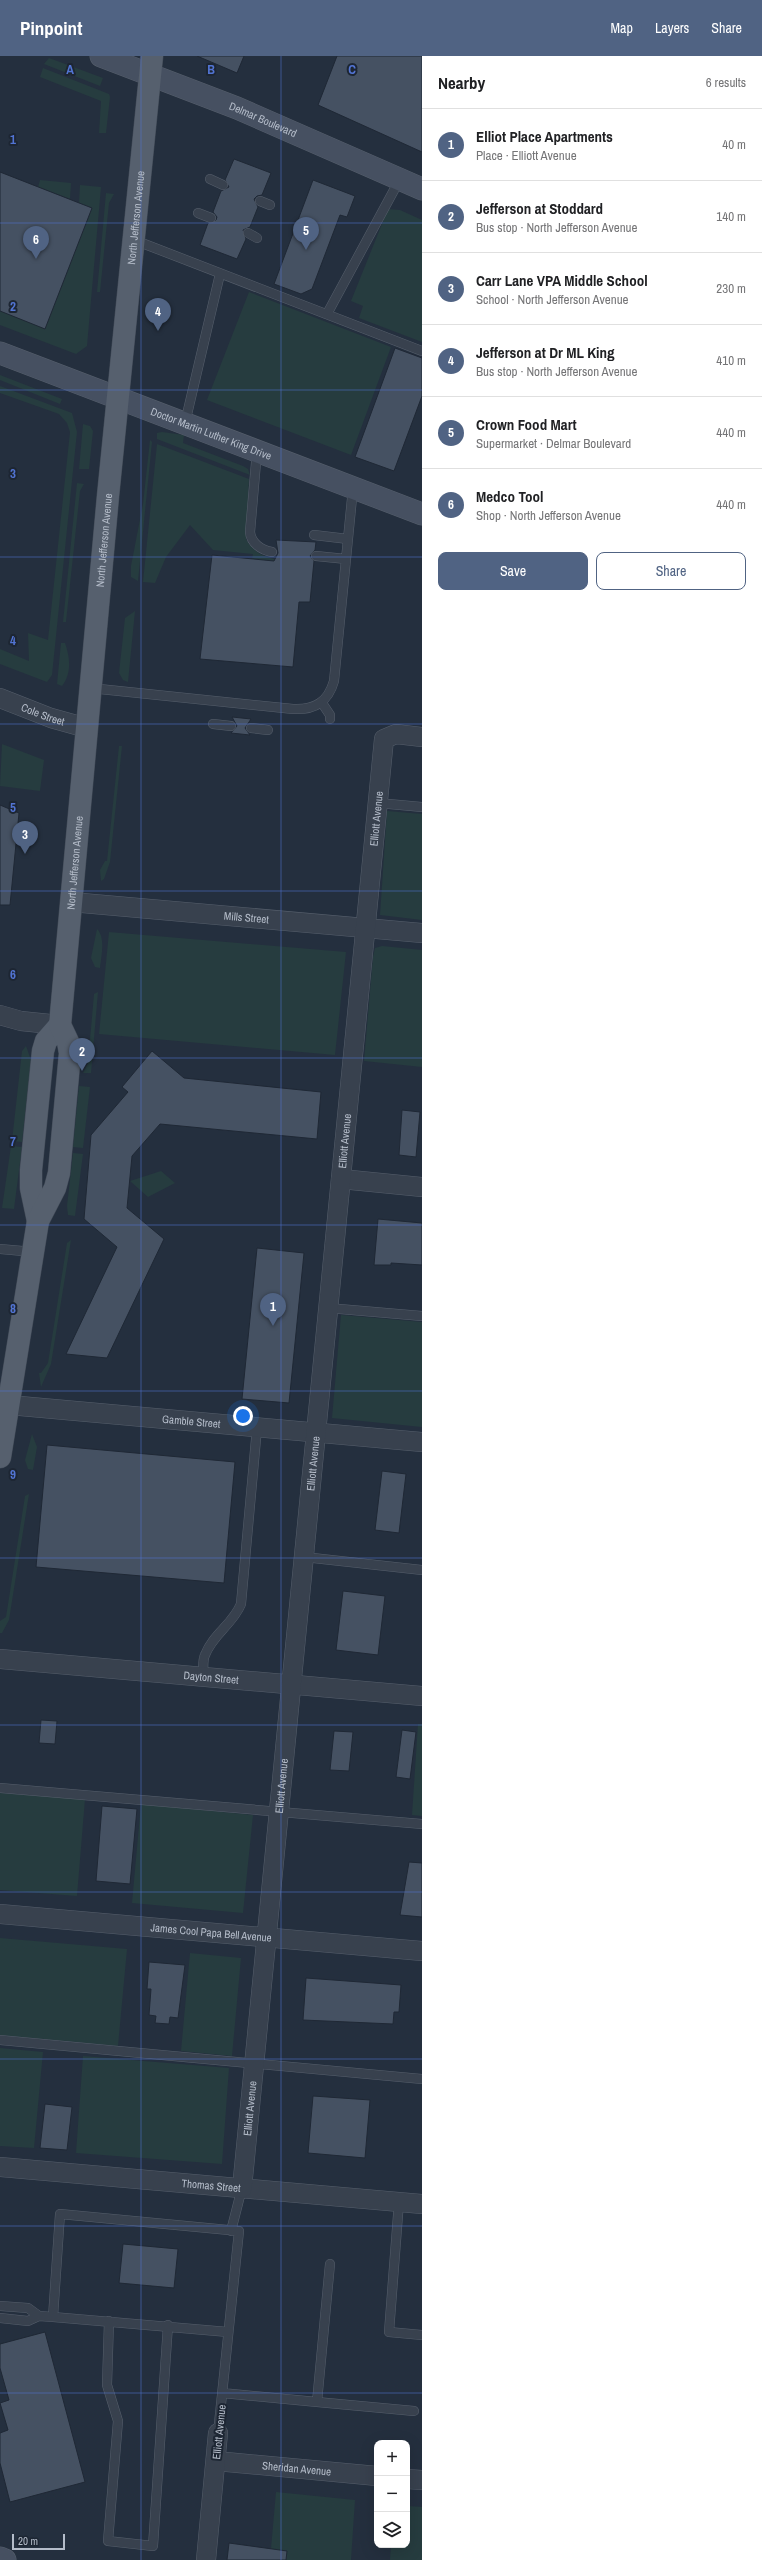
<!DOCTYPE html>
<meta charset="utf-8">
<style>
body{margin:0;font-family:"Archivo Narrow",sans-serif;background:#f6f6f6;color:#202124}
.controls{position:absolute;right:12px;bottom:12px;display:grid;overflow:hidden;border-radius:8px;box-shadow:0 4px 16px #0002}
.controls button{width:36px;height:36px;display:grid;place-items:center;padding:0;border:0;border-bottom:1px solid #e0e0e0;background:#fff;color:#202124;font:20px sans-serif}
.scale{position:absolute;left:12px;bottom:10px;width:53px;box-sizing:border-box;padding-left:4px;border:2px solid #b4bcc9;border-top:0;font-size:11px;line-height:14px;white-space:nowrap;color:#b4bcc9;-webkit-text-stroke:3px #1d2633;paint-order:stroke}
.you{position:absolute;left:243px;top:1360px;width:14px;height:14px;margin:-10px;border:3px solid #fff;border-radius:50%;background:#1a73e8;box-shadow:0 0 0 6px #1a73e833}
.badge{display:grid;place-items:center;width:26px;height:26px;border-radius:50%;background:#506383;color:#fff;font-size:13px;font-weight:700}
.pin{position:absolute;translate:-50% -33px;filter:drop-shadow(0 1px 2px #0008)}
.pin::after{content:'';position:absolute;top:21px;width:14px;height:12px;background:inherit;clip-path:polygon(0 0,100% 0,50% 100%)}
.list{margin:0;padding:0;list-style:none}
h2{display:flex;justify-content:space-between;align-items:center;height:52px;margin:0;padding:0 16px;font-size:17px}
h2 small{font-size:13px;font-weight:400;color:#757577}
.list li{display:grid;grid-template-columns:26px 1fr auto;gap:12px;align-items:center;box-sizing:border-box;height:72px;padding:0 16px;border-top:1px solid #e0e0e0}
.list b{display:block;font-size:15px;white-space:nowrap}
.list p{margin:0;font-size:13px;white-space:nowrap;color:#757577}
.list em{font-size:13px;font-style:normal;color:#757577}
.actions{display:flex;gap:8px;padding:12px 16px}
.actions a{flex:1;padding:9px 0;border:1px solid #506383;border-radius:8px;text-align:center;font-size:14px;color:#506383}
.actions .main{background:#506383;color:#fff}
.icon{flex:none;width:22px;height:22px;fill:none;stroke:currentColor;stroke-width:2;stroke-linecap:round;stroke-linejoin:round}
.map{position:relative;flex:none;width:422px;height:2504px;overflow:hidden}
header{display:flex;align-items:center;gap:24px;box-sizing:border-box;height:56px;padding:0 20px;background:#506383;color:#fff}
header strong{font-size:19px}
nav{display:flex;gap:22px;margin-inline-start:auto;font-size:14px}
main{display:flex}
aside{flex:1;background:#fff}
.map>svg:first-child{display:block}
</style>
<header>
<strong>Pinpoint</strong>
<nav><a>Map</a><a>Layers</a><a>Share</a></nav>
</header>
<main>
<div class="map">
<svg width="422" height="2504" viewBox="0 0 422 2504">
<rect width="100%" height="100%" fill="#242f3e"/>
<path fill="#263c3f" d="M49,2L103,22L100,30L44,8Z
M43,12L109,38L110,41L106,77H99L101,45L40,21Z
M40,124L71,127L70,143L38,131Z
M80,129L101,131L87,290L76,298L0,269V255L45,272L92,152L79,147Z
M106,137L114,138L109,147L100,236H97Z
M388,153L400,154L422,164V286L359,262L363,250L351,245Z
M249,236L391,291L351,399L207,344Z
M0,319L62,343L60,348L0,324Z
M0,330L72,357L77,376L52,619L47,626L0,608V593L29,605L28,577L48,584L70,376L67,367L59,358L0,337Z
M83,368L90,370L93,375L89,413H79Z
M162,376L184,379L183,387L243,410L248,413L250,419L157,383V377Z
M150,384L152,386L138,525L131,521V510L143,448Z
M157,388L249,423L246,483C252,494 262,501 274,503V505L252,503L253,498L213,494L190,469L166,501L155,527L143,526Z
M77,427L84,428L80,435L66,566H63Z
M135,555L128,626L123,624L119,617L125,562Z
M61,587H65C70,601 72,617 62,630L57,628Z
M2,688L44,704L40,735L0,730Z
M119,690H122L110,806L104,823L101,825L100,814L105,805H107Z
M387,755L422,758V864L380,859Z
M97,873C106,882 101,900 100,912L95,911L91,902Z
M109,876L346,896L335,999L99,978Z
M382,890L422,894V1011L364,1005L373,901L375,892Z
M98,936L91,1017H83L88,1007L94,938Z
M26,990L31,1004L22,1086L12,1085L22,995Z
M79,1030L90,1031L83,1092L73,1091Z
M11,1090L22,1091L14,1153L2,1152Z
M73,1097L83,1098L75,1160L68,1159L67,1150Z
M161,1115L175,1127L148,1141L130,1125Z
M71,1184L51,1308L41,1331L39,1317H41L48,1307L67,1187Z
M341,1259L422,1266V1371L332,1362Z
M32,1378L37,1391L33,1414L28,1413L25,1404Z
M29,1438L9,1564L2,1577H0V1565L6,1561L25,1440Z
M418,1668H422V1760L412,1759Z
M0,1737L85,1743L77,1840L0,1834Z
M141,1748L253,1759L243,1857L132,1847Z
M0,1882L127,1893L118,1990L0,1979Z
M190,1897L241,1902L232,2000L181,1995Z
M0,1992L43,1996L34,2092L0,2090Z
M83,2000L229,2012L222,2108L76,2097Z
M276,2436L355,2444L351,2504H270Z
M407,2450L422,2451V2504H390L391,2489H407Z"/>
<path fill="#455162" stroke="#1f2835" d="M197,0H244L237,17Z
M337,0H422V96L318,49Z
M234,103L271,117L262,139L257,140L254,143L258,151L250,171L243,174L246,183L237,203L200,189L208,167L216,164L217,161L213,156L221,135L229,131L225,124Z
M0,116L92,152L45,273L0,255Z
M313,124L355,140L347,161L340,159L312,233L301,238L274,228Z
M395,292L422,302V340L394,415L355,401Z
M276,484L316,486L315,494L310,500L314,505L310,546H299L293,611L200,603L212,499L274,505L278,497Z
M232,661L251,663L245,672L250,679L231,677L237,670Z
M0,749L19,757L10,849H0Z
M152,995L184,1022L321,1036L317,1083L160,1068L132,1100L127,1152L164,1183L107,1302L66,1298L117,1191L84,1163L91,1079L128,1036L122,1031Z
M402,1054L420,1056L416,1101L399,1099Z
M378,1163L422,1167V1209L391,1207V1209H374Z
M257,1192L304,1197L289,1347L242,1343Z
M47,1389L235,1406L224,1527L36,1511Z
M382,1415L406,1418L399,1477L375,1474Z
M343,1535L385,1540L378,1599L336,1594Z
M41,1664L57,1665L55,1688L39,1687Z
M402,1674L416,1676L410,1723L396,1721Z
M334,1675L353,1676L349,1715L330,1714Z
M102,1750L137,1753L130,1828L96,1825Z
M409,1806L422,1807V1861L400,1859Z
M149,1906L185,1909L178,1962L170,1961L169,1968L155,1967L156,1960L149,1959L151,1933H147Z
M306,1922L401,1929L399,1956H394L393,1968L303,1964Z
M313,2040L370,2044L365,2102L308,2097Z
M45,2048L72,2051L67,2094L40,2092Z
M123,2188L178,2193L174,2232L119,2227Z
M45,2276L85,2426L10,2446L0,2407V2377L8,2374L0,2347L9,2344L0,2312V2288Z
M229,2487L287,2495L286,2504H227Z"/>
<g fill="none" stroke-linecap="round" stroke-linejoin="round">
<defs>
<path id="lane" d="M210,123L223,129
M260,145L270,149
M198,157L211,162
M248,177L257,182
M134,184L422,295
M327,258L400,123
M185,367L220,218
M257,395L250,476C251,487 261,494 272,496
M314,479L348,483
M316,500L346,503
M90,632L293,653C315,654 328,646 334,625L353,432
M322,647L330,659V663
M213,668L231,670
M251,672L268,674
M378,747L422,751
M0,1193L34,1196
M328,1252L422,1260
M304,1501L422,1514
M203,1621C204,1614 202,1605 205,1599C213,1578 233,1568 241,1548L257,1372
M0,1732L422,1768
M0,1984L422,2023
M399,2146L389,2276L422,2279
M231,2175L242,2132
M0,2250L28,2252L39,2260
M53,2261L60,2158L239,2175L218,2377
M0,2262L28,2265L39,2260L53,2261L228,2276
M109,2265L107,2329L118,2365L108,2485L153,2490L168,2269
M222,2337L317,2346L330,2208
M317,2346L414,2355"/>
<g id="street">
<path id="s1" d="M0,642L51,662L87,672"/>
<path id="s2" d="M71,846L422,877"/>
<path d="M0,959L21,965L60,969"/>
<path d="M341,1123L422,1131"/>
<path id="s3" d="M9,1349L422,1386"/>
<path id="s4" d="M0,1603L422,1640"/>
<path id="s5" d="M0,1858L422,1895"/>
<path id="s6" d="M0,2111L422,2148"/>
<path id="s7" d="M242,2132L384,683L396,678L422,681"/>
<path id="s8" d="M216,2405L377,2420"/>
<path d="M407,2423L422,2424"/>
<path d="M206,2504L218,2377"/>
</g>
<g id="secondary">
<path id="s9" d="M101,0L237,52L422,133"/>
<path id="s10" d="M0,297L422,458"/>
<path d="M0,2502L5,2504"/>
</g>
<g id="primary">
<path d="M38,1165L31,1132V1114L43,995L46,985L60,969"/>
<path id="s11" d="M0,1401L38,1165L55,1132L59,1117L70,997L68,986L60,969L108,440L152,0"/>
</g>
</defs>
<use href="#lane" stroke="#565f6c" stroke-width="10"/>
<use href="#street" stroke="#565f6c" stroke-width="20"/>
<use href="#secondary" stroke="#565f6c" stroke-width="23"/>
<use href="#primary" stroke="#414a57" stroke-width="23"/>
<use href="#lane" stroke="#38414e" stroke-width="9"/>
<use href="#street" stroke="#38414e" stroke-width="19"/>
<use href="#secondary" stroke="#465061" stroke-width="22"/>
<use href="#primary" stroke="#56606e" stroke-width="22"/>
</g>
<path fill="none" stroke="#5274d3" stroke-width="1" stroke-opacity="0.55" d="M141,0V2504M281,0V2504M0,167H422M0,334H422M0,501H422M0,668H422M0,835H422M0,1002H422M0,1169H422M0,1335H422M0,1502H422M0,1669H422M0,1836H422M0,2003H422M0,2170H422M0,2337H422"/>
<g text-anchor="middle" stroke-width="4" stroke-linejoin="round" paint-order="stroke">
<g font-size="11" fill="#b4bcc9" stroke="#1d2633">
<text dy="4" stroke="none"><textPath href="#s9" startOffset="174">Delmar Boulevard</textPath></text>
<text dy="4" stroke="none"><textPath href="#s11" startOffset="1253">North Jefferson Avenue</textPath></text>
<text dy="4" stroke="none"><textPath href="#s10" startOffset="226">Doctor Martin Luther King Drive</textPath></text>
<text dy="4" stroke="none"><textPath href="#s11" startOffset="929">North Jefferson Avenue</textPath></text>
<text dy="4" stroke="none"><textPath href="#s1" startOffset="46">Cole Street</textPath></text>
<text dy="4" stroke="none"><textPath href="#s7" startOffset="1376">Elliott Avenue</textPath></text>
<text dy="4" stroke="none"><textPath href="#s11" startOffset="605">North Jefferson Avenue</textPath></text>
<text dy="4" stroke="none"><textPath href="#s2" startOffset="176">Mills Street</textPath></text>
<text dy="4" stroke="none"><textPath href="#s7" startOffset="1052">Elliott Avenue</textPath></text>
<text dy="4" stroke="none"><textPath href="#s3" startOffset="183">Gamble Street</textPath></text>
<text dy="4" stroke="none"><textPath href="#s7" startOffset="728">Elliott Avenue</textPath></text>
<text dy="4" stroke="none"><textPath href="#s4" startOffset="212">Dayton Street</textPath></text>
<text dy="4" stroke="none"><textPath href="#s7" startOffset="404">Elliott Avenue</textPath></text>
<text dy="4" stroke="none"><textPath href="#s5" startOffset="212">James Cool Papa Bell Avenue</textPath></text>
<text dy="4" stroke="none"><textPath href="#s7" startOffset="80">Elliott Avenue</textPath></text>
<text dy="4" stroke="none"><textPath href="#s6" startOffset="212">Thomas Street</textPath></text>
<text transform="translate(219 2376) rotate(-84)" y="4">Elliott Avenue</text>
<text dy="4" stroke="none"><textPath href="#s8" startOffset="81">Sheridan Avenue</textPath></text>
</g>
</g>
<g font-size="13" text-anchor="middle" font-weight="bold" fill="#5274d3" stroke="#1d2633" stroke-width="4" stroke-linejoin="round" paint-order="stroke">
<text x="70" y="18">A</text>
<text x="211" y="18">B</text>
<text x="352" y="18">C</text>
<text x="13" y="88">1</text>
<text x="13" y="255">2</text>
<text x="13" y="422">3</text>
<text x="13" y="589">4</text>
<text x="13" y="756">5</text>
<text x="13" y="923">6</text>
<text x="13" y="1090">7</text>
<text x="13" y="1257">8</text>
<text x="13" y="1423">9</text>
</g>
</svg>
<div class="controls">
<button>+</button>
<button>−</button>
<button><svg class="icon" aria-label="layers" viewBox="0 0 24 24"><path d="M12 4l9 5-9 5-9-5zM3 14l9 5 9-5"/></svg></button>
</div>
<div class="scale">20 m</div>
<div class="you"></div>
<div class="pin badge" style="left:273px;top:1270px">1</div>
<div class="pin badge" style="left:82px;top:1015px">2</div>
<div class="pin badge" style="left:25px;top:798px">3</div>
<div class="pin badge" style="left:158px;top:275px">4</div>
<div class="pin badge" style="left:306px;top:194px">5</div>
<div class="pin badge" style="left:36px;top:203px">6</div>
</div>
<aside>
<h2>Nearby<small>6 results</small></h2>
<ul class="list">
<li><span class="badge">1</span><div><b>Elliot Place Apartments</b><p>Place · Elliott Avenue</p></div><em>40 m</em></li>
<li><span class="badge">2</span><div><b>Jefferson at Stoddard</b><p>Bus stop · North Jefferson Avenue</p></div><em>140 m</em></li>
<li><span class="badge">3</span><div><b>Carr Lane VPA Middle School</b><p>School · North Jefferson Avenue</p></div><em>230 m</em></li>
<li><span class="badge">4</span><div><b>Jefferson at Dr ML King</b><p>Bus stop · North Jefferson Avenue</p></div><em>410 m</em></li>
<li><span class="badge">5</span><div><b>Crown Food Mart</b><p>Supermarket · Delmar Boulevard</p></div><em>440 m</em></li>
<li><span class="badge">6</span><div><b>Medco Tool</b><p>Shop · North Jefferson Avenue</p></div><em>440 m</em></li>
</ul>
<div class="actions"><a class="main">Save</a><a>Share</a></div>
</aside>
</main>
